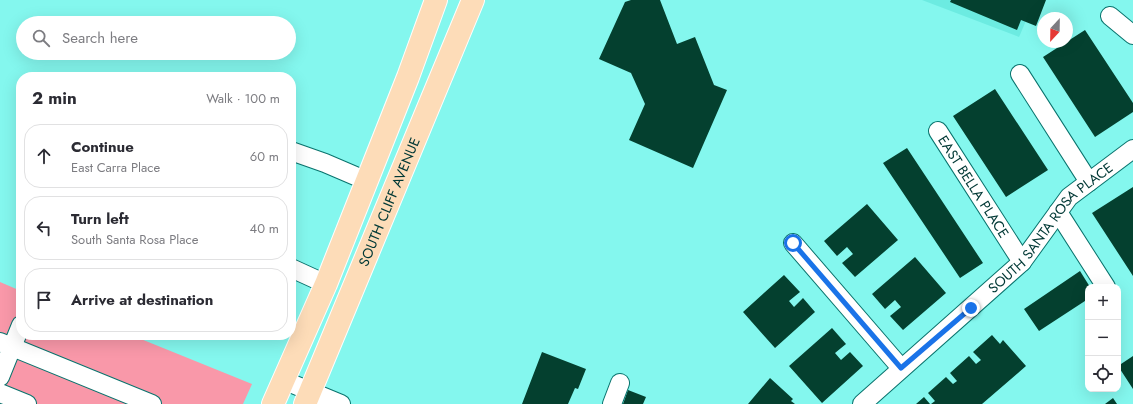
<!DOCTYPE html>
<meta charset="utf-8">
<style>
body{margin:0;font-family:Jost,sans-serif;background:#f7f7f7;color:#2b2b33}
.controls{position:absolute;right:12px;bottom:12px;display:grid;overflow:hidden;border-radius:8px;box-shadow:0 4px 16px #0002}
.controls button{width:36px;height:36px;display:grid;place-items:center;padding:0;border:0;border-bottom:1px solid #e1e1e2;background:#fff;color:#2b2b33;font:20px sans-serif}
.compass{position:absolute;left:1037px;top:12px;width:36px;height:36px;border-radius:50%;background:#fff;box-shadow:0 4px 16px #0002;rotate:202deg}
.stop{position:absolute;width:12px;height:12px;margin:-9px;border:3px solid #1a73e8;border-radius:50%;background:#fff}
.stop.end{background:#1a73e8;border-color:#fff;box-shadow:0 1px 4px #0008}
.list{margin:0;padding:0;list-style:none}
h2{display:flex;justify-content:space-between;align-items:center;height:52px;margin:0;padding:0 16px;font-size:17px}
h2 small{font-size:13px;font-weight:400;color:#7c7c81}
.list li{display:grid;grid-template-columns:26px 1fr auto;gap:12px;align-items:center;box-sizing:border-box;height:64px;margin:0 8px 8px;padding:0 8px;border:1px solid #e1e1e2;border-radius:16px}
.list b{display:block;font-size:15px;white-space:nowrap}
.list p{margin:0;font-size:13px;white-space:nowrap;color:#7c7c81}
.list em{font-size:13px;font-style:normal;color:#7c7c81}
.icon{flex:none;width:22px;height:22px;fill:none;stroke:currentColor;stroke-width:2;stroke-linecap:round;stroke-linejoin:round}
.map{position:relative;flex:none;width:1133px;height:404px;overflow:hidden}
.search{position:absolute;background:#fff;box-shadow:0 4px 16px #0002;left:16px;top:16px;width:280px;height:44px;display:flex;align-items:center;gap:10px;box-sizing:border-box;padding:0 14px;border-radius:22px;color:#7c7c81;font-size:15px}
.panel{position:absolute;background:#fff;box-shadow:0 4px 16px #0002;left:16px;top:72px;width:280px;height:268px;border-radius:16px}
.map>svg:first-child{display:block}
</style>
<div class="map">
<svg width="1133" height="404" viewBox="0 0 1133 404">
<rect width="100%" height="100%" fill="#84f7ee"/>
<path fill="#6cebe1" d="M922,0H1035L1019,37Z"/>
<path fill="#f998a9" d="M0,282L21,291V335H131L252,384L243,404H0Z"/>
<path fill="#04402f" d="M631,0H660L677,44L695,37L714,85L727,90L693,168L629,140L645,104L631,73L599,59L625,2Z
M951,0H1046L1036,26L1021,20L1017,30L950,2Z
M1085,30L1133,103V112L1095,137L1043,57Z
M995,89L1048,170L1006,197L953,116Z
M907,148L983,263L960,278L883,163Z
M1133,187V276L1092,213Z
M867,204L898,240L855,277L842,263L853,254L847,247L837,256L824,241Z
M915,257L946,293L903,330L890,316L901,307L895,300L885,309L872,294Z
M1080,271L1090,287H1088V299L1039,331L1024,309Z
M784,275L800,292L789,301L794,307L803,298L815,312L775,348L743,312Z
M832,328L846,344L835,353L841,360L850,352L863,366L822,403L789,366Z
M992,335L1000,344L1003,340L1026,366L982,404H931L935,401L928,393L946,377L953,384L957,381L950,373L969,356L976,364L981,360L973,352Z
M542,352L586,369L578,389L575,388L568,404H522Z
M1133,356V389L1118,366Z
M770,378L793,399L791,401L795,404H748Z
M628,390L646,397L643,404H623Z
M924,397L930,404H916Z
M1113,398L1117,404H1105Z"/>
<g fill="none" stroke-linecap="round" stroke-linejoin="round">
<defs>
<g id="minor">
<path d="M1110,16L1133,35"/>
<path d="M1020,74L1089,182"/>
<path id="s1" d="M938,131L1022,262"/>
<path d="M291,151L325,163L367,181"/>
<path d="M1058,212L1106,287"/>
<path d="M793,243L901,368"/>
<path d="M291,268L326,284"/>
<path d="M0,342L152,404"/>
<path d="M0,377L21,325"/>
<path d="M283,380L341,404"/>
<path d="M0,393L27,404"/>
<path d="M612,404L620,383"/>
<path id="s2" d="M862,404L1022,262L1069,197L1133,149"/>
</g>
<g id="major">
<path d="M273,404L326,284L408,77L436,0"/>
<path id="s3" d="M305,404L473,0"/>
</g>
</defs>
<use href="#minor" stroke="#09736d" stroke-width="20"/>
<use href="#major" stroke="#fff" stroke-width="24"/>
<use href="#minor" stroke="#fff" stroke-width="18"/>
<use href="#major" stroke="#fddcb8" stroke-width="22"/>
</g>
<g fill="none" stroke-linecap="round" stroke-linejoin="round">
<path stroke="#1a73e8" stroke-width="5" d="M793,243L901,368L971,308"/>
</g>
<g text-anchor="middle" stroke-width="4" stroke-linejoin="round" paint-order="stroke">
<g font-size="14" fill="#003835" stroke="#84f7ee">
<text dy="5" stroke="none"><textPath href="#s1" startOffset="66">EAST BELLA PLACE</textPath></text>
<text dy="5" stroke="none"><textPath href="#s3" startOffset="219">SOUTH CLIFF AVENUE</textPath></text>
<text dy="5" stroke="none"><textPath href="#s2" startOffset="259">SOUTH SANTA ROSA PLACE</textPath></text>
</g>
</g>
</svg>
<div class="controls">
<button>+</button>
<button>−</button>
<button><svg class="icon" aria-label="locate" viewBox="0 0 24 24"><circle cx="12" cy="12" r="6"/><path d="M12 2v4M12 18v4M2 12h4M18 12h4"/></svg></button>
</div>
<svg class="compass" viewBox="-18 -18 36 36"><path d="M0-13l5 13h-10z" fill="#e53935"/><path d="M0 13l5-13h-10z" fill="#7c7c81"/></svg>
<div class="stop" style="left:793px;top:243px"></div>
<div class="stop end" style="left:971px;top:308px"></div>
<div class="search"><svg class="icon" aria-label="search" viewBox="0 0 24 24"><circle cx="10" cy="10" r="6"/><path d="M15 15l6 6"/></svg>Search here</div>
<section class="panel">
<h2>2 min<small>Walk · 100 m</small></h2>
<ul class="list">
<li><svg class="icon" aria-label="ahead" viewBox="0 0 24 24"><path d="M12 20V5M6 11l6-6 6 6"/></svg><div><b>Continue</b><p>East Carra Place</p></div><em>60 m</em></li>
<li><svg class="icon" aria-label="left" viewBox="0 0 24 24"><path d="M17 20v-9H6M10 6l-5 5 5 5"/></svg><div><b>Turn left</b><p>South Santa Rosa Place</p></div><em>40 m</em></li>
<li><svg class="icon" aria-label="arrive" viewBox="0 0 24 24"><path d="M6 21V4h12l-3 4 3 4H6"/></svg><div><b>Arrive at destination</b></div></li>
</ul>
</section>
</div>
